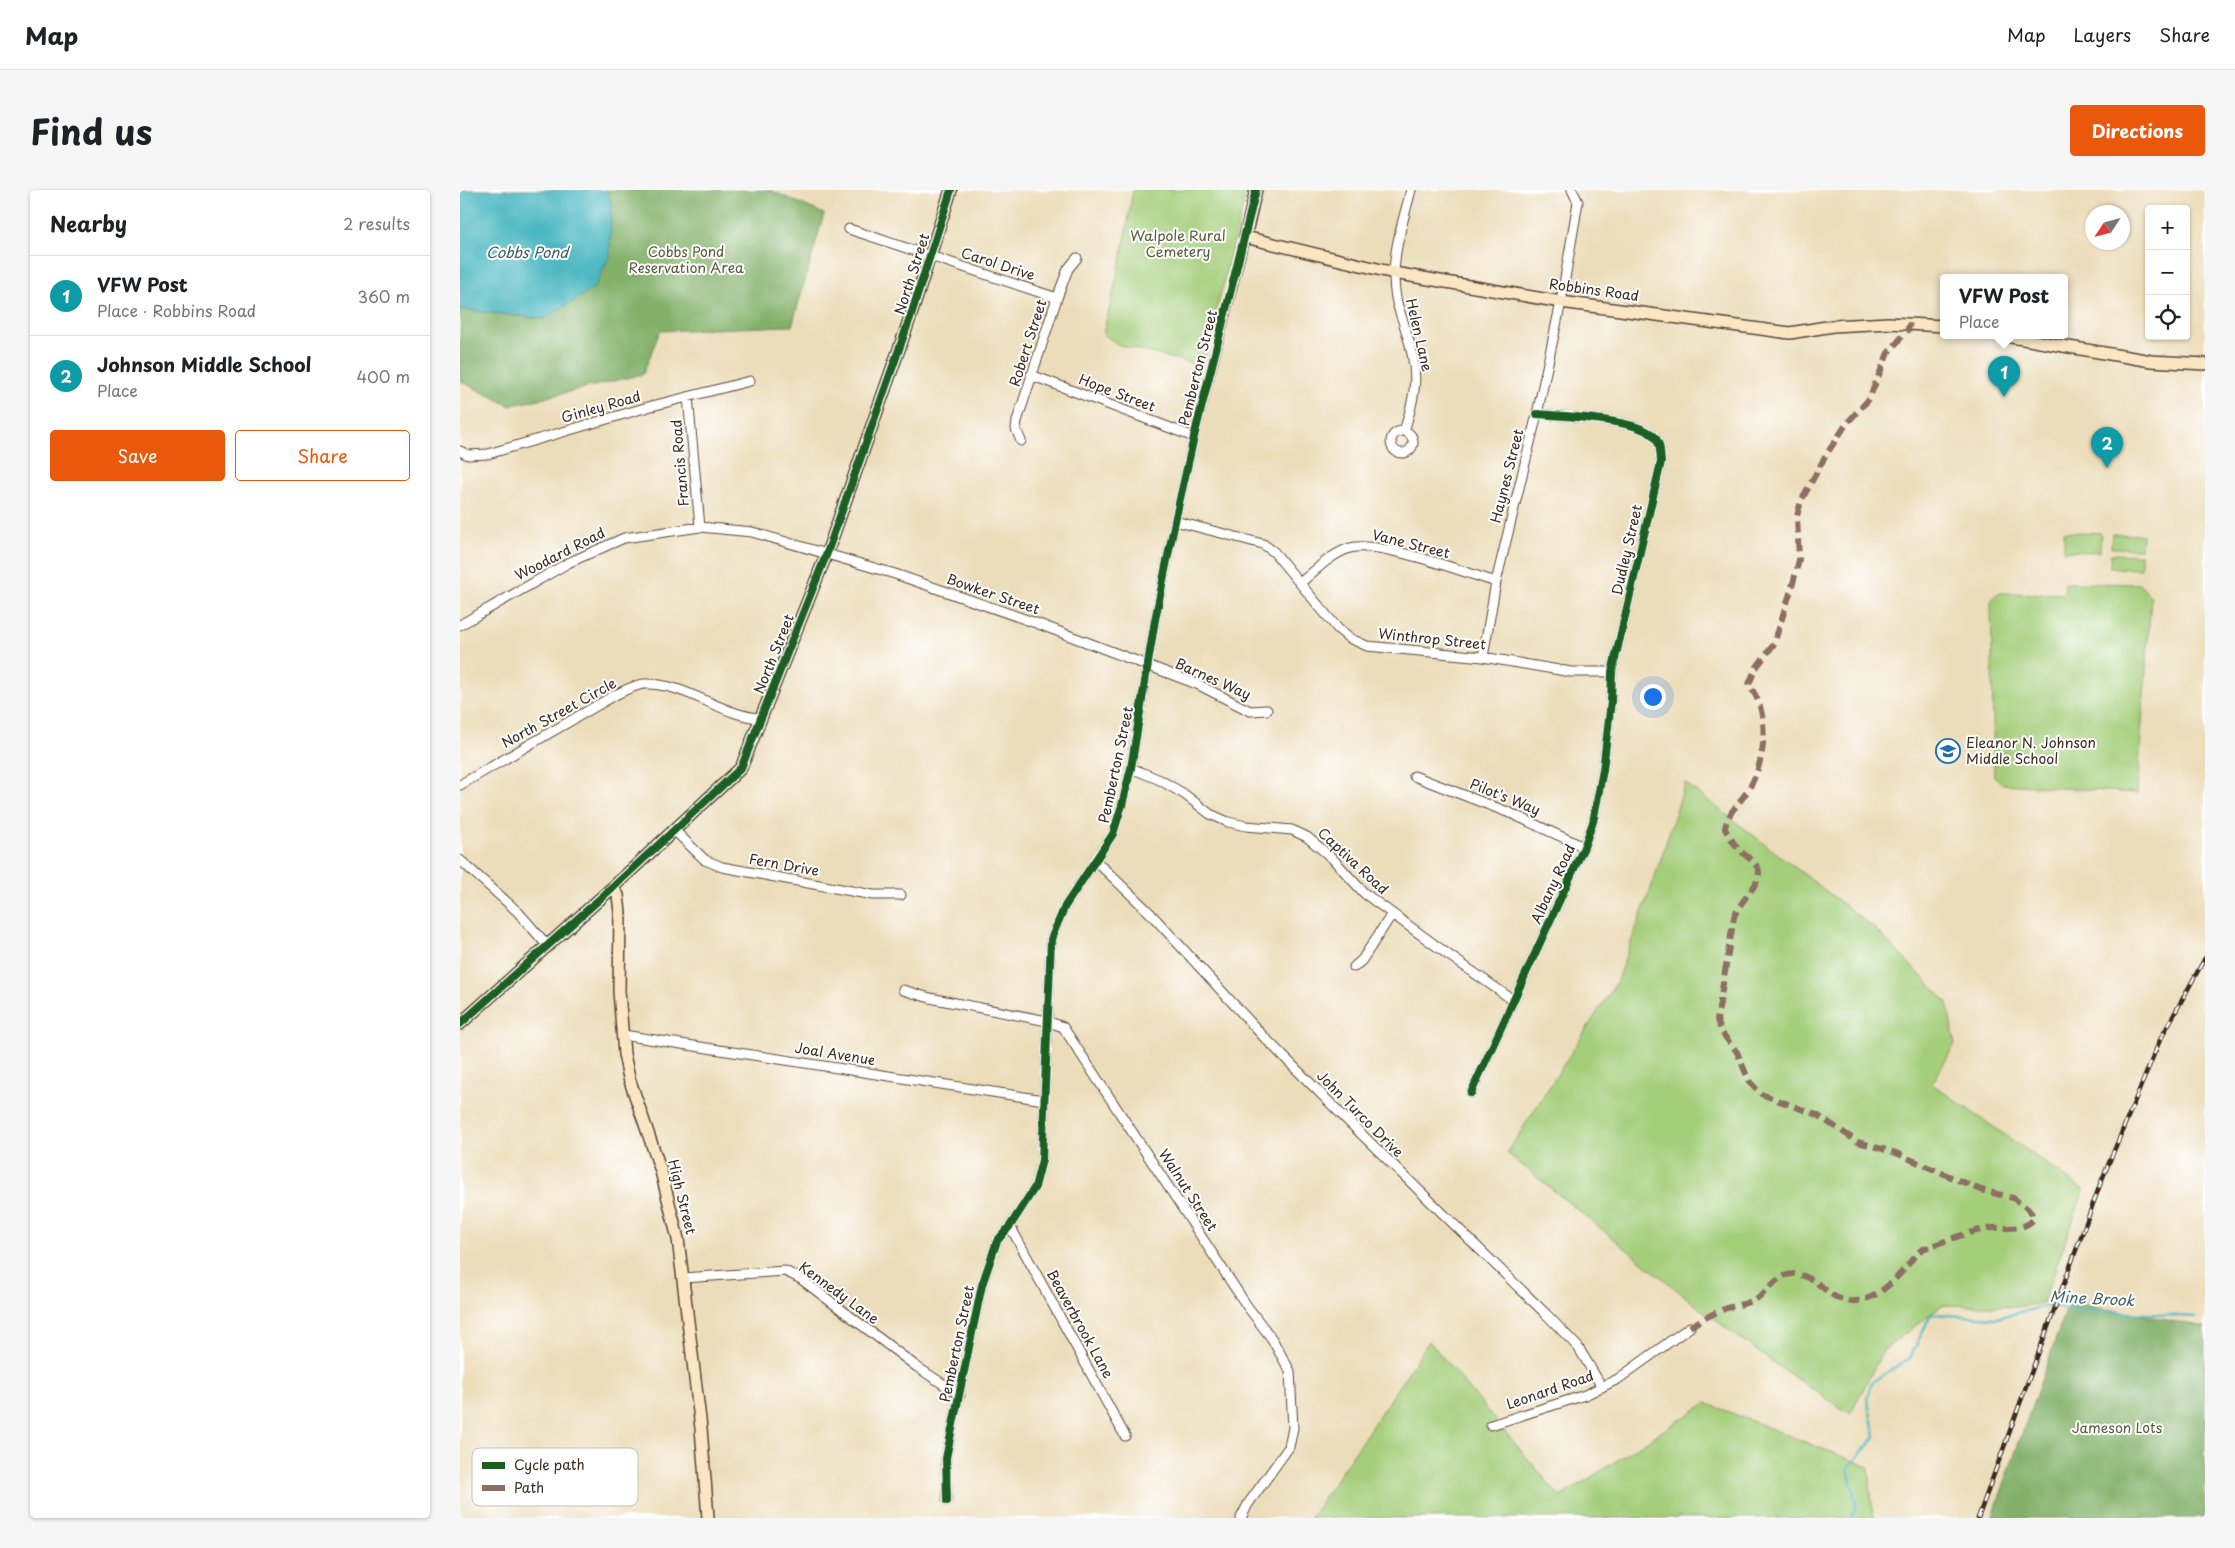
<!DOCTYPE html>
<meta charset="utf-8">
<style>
body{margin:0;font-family:"Playpen Sans",sans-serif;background:#f6f6f6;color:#202124}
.controls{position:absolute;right:15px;top:15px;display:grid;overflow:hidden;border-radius:5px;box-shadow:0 1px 4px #0004}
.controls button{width:45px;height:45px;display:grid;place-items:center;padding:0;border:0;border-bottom:1px solid #e0e0e0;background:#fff;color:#202124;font:25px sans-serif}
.compass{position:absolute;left:1625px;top:15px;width:45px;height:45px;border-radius:50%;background:#fff;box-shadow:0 1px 4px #0004;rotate:234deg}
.you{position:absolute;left:1192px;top:506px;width:18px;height:18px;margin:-12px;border:4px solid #fff;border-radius:50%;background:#1a73e8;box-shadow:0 0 0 8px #1a73e833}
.badge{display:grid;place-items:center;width:32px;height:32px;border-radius:50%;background:#ea580c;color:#fff;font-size:16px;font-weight:700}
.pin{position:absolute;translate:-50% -41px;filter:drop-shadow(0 1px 2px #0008)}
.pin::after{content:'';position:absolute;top:26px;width:18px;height:15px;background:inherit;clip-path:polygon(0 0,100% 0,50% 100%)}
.popup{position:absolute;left:1480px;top:84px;width:128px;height:65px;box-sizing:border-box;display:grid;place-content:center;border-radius:5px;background:#fff;filter:drop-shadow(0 1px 4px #0005);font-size:16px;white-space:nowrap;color:#757577}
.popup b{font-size:19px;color:#202124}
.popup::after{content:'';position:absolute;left:50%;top:100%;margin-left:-10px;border:10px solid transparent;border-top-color:#fff}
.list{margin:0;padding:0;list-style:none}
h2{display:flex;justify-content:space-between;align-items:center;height:65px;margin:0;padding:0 20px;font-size:21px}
h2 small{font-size:16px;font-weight:400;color:#757577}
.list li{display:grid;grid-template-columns:32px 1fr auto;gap:15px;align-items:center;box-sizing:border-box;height:80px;padding:0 20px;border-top:1px solid #e0e0e0}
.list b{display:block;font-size:19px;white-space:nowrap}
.list p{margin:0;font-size:16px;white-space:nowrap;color:#757577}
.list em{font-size:16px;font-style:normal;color:#757577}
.actions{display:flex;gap:10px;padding:15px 20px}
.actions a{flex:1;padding:11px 0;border:1px solid #ea580c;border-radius:5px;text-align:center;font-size:18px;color:#ea580c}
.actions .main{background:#ea580c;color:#fff}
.icon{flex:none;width:28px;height:28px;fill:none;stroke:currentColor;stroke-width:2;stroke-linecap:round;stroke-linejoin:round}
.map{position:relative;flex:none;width:1745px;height:1328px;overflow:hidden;border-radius:5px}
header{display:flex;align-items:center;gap:30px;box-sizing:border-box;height:70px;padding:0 25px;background:#fff;border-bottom:1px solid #e0e0e0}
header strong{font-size:24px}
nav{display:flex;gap:28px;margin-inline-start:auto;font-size:18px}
.intro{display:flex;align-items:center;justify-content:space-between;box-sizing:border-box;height:120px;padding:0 30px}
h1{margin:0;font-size:35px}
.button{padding:12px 22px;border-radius:5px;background:#ea580c;color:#fff;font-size:18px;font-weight:700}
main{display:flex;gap:30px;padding:0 30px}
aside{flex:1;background:#fff;border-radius:5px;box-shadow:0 1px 4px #0004}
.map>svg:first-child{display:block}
</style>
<header>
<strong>Map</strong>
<nav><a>Map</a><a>Layers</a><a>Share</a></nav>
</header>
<div class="intro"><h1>Find us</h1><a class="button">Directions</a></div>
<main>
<aside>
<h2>Nearby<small>2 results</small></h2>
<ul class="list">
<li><span class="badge" style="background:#0f9aa8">1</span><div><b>VFW Post</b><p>Place · Robbins Road</p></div><em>360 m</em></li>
<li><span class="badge" style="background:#0f9aa8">2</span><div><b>Johnson Middle School</b><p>Place</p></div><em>400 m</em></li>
</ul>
<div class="actions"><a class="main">Save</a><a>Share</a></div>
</aside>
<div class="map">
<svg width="1745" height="1328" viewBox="0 0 1745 1328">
<rect width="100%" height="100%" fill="#fff"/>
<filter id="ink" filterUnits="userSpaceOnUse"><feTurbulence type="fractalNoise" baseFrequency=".02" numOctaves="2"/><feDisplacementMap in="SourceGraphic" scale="10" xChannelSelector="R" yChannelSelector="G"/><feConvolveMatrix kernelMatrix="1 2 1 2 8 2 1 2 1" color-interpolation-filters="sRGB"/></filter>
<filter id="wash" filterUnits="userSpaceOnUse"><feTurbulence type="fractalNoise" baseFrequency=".0096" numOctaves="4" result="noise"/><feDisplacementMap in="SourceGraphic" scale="20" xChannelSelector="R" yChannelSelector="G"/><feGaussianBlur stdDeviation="1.12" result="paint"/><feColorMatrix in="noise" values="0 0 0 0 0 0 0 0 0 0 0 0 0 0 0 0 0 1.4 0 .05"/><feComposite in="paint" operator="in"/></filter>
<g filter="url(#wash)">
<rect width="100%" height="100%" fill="#ecddba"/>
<path fill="#a4ce7a" stroke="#707c4c" d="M673,0H787L744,169L739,175L659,155L643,144L662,66Z
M1604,342L1641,343L1640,362L1604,361Z
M1652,344L1682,345L1681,359L1651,358Z
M1651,364L1681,365V379L1650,378Z
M1605,393L1679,394L1691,407L1677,603L1542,594L1534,586L1531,411L1538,403L1604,404Z
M1225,593L1413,737L1487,812L1495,854L1472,894L1624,1000L1583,1113L1555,1117L1482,1115L1423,1161L1390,1224L1319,1177L1243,1121L1047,963L1156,793L1195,687Z
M969,1151L1100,1307L1246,1213L1409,1277L1413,1328H1221L1218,1326V1328H850Z"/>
<path fill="#83b16a" stroke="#5f6e44" d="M147,0H310L364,24L332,136L200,141L183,184L50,216L0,191V119L84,129L151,14Z
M1609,1112L1745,1137V1328H1532Z"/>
<path fill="#47b6c0" stroke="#41706f" d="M0,0H147L151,14L150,66L134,98L84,129L0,119Z"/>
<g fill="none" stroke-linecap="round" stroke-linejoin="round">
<path stroke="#47b6c0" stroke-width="2.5" d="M1391,1328L1396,1315L1388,1278L1415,1247L1407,1208L1412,1192L1450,1168L1471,1124L1536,1128L1590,1115L1603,1119L1735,1127"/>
</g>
</g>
<g filter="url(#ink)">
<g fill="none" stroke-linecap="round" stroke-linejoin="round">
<defs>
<path id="street" d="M389,39L597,108
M571,185L734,247
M228,207L240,337
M931 252a11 11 0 1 1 22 0a11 11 0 1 1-22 0Z
M944,241C957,201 959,182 946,141C943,130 938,119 936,108C929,71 942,36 951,0
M561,251L556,239L557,231L597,108L608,79L617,68
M0,261L8,265L28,264L188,217L290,191
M715,331L803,354L814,362L878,439L889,448L907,456L1023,467L1111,482H1152
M840,393C856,380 871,364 890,358C919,350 1004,382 1036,392
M0,435L108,373L164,348L240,337L292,342L435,384L576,433L737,494L790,521L807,520
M1023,467L1036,392L1077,224L1101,112L1118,12L1112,0
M671,578L700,590L724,604L750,624L768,632L786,636L832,640L847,647L872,668L904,703L990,766L1053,810
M954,586L1050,623L1124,657
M0,595L155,505C163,501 175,495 184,494C225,492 261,526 301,528
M215,641L245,670L262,677L413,705H441
M0,670L58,722L87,755
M636,671L690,723L803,846L889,932L1086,1124L1118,1157L1142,1197
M894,777L902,770L932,724
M443,800L470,808L587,831L603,837L787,1116L812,1149L830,1181L833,1238L829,1257L788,1314L781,1328
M163,845L584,910
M1011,903L1124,657L1133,632L1143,580L1151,511L1152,482L1201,272C1200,263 1201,253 1194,246C1176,229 1103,226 1077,224
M550,1036L665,1246
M223,1088L325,1081L341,1089L457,1177L500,1205
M1031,1235L1125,1205L1158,1189L1230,1137
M487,1311L486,1268L522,1095L537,1051L550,1036L575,997L582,970L591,749L605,716L653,644L662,615L671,578L695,430L715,331L734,247L785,47"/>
<path id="secondary" d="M796,0L785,47L934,83L1101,112L1330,143L1373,136L1429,133L1484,136
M1545,146L1691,171L1745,174
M152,698L158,705L160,723L159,801L164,864L169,888L201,981L218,1049L241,1238L248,1328
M0,834L152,698L281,578L367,363L450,128L491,0"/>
</defs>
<use href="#street" stroke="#564535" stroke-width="11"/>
<use href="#secondary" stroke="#564535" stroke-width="14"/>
<use href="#street" stroke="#fff" stroke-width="9"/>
<use href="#secondary" stroke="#fbe6c4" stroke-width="11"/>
<defs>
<path id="rail" d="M1518,1328L1641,992L1700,850L1745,768"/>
</defs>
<use href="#rail" stroke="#3b2a1e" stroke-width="4.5"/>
<use href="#rail" stroke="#fff" stroke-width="2.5" stroke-dasharray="8" stroke-linecap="butt"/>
<path stroke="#8d6e63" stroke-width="6" stroke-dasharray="12 6" stroke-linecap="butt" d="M1230,1137C1240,1130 1256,1122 1267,1118C1278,1115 1286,1114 1296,1109C1312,1099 1319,1079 1341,1085C1365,1091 1371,1117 1402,1110C1420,1106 1436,1089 1447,1076C1453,1069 1455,1063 1463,1059C1483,1052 1512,1040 1533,1038C1547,1037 1562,1041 1573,1030L1572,1024L1568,1019L1553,1008L1521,1000L1436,963L1398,952L1357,925L1301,904L1289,891L1277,862L1262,843L1257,830L1274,727C1279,714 1289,705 1296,693C1306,675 1288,670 1279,659C1273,653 1269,646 1265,639C1266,625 1278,615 1286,603C1303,579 1309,539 1298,511C1296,505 1292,500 1289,494L1296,478L1314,454L1332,397L1339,370L1337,326L1341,311L1366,265L1387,233L1409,209L1428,163L1447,141L1450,133"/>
<defs>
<path id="cycleway" d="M0,834L152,698L281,578L367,363L450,128L491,0
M1011,903L1124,657L1133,632L1143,580L1151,511L1152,482L1201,272C1200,263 1201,253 1194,246C1176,229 1103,226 1077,224
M487,1311L486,1268L522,1095L537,1051L550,1036L575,997L582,970L591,749L605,716L653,644L662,615L671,578L695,430L715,331L734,247L796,0"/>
</defs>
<use href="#cycleway" stroke="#fff" stroke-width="11"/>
<use href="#cycleway" stroke="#1b5e20" stroke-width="8"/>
</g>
</g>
<defs>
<symbol id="school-ring" viewBox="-11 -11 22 22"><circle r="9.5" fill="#fff" stroke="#1f6fb2" stroke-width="1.5"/><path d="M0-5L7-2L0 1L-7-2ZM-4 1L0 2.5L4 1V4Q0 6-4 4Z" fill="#1f6fb2"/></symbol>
</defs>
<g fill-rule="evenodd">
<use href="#school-ring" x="1474" y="547" width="28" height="28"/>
</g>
<g text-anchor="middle" stroke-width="4" stroke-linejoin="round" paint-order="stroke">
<g font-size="14" fill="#5a5b3a" stroke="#fff">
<text x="718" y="51">Walpole Rural<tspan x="718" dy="16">Cemetery</tspan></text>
<text x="226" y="67">Cobbs Pond<tspan x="226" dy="16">Reservation Area</tspan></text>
<text x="1657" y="1243">Jameson Lots</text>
</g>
<g font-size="14" fill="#3b2a1e" stroke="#fff">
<text transform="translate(538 74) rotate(18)" y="5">Carol Drive</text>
<text transform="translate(452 84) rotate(-72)" y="5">North Street</text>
<text transform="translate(1134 100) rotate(8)" y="5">Robbins Road</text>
<text transform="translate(959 145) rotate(77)" y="5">Helen Lane</text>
<text transform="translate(568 153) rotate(-72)" y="5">Robert Street</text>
<text transform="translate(738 178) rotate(-76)" y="5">Pemberton Street</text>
<text transform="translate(657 203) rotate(21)" y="5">Hope Street</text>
<text transform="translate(141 217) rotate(-16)" y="5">Ginley Road</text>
<text transform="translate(220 273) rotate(-95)" y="5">Francis Road</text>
<text transform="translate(1047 286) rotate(-76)" y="5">Haynes Street</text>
<text transform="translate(951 354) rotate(14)" y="5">Vane Street</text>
<text transform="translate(1167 360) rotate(-77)" y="5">Dudley Street</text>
<text transform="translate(100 364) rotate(-27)" y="5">Woodard Road</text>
<text transform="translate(533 404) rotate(19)" y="5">Bowker Street</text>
<text transform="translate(972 449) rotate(6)" y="5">Winthrop Street</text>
<text transform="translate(314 464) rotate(-68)" y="5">North Street</text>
<text transform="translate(753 489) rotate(24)" y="5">Barnes Way</text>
<text transform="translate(99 523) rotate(-29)" y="5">North Street Circle</text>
<text transform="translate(656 575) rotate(-78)" y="5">Pemberton Street</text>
<text transform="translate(1045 607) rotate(22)" y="5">Pilot's Way</text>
<text transform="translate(893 671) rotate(43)" y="5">Captiva Road</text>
<text transform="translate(324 675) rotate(10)" y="5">Fern Drive</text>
<text transform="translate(1093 694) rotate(-65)" y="5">Albany Road</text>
<text transform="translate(375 864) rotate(9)" y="5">Joal Avenue</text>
<text transform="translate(900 924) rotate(45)" y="5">John Turco Drive</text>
<text transform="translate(728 1000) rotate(57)" y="5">Walnut Street</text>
<text transform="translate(222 1007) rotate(76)" y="5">High Street</text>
<text transform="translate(379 1103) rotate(36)" y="5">Kennedy Lane</text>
<text transform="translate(620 1134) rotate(61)" y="5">Beaverbrook Lane</text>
<text transform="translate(497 1154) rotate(-78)" y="5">Pemberton Street</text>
<text transform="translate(1090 1200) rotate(-19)" y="5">Leonard Road</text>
</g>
<g font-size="14" fill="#3b2a1e" stroke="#fff" text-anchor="start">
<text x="1506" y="558">Eleanor N. Johnson<tspan x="1506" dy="16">Middle School</tspan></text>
</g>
<g font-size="15" font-style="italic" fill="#40625f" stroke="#fff">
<text x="67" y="68">Cobbs Pond</text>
<text transform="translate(1632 1109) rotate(3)" y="5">Mine Brook</text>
</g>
</g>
<rect x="12" y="1258" width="166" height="58" rx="8" fill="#fff" stroke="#c4bfbc" stroke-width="1"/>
<rect x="22" y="1272" width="23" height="7" fill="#1b5e20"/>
<rect x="22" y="1295" width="23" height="6" fill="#8d6e63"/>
<g font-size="14" fill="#3b2a1e">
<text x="54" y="1280">Cycle path</text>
<text x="54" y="1303">Path</text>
</g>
</svg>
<div class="controls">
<button>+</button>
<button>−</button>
<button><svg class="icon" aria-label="locate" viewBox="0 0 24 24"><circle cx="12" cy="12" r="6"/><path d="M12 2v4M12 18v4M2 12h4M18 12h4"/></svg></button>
</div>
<svg class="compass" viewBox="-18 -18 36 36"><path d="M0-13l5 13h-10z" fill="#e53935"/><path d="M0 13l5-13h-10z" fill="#757577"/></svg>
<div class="you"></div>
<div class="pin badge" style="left:1544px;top:207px;background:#0f9aa8">1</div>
<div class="popup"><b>VFW Post</b>Place</div>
<div class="pin badge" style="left:1647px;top:278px;background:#0f9aa8">2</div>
</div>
</main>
